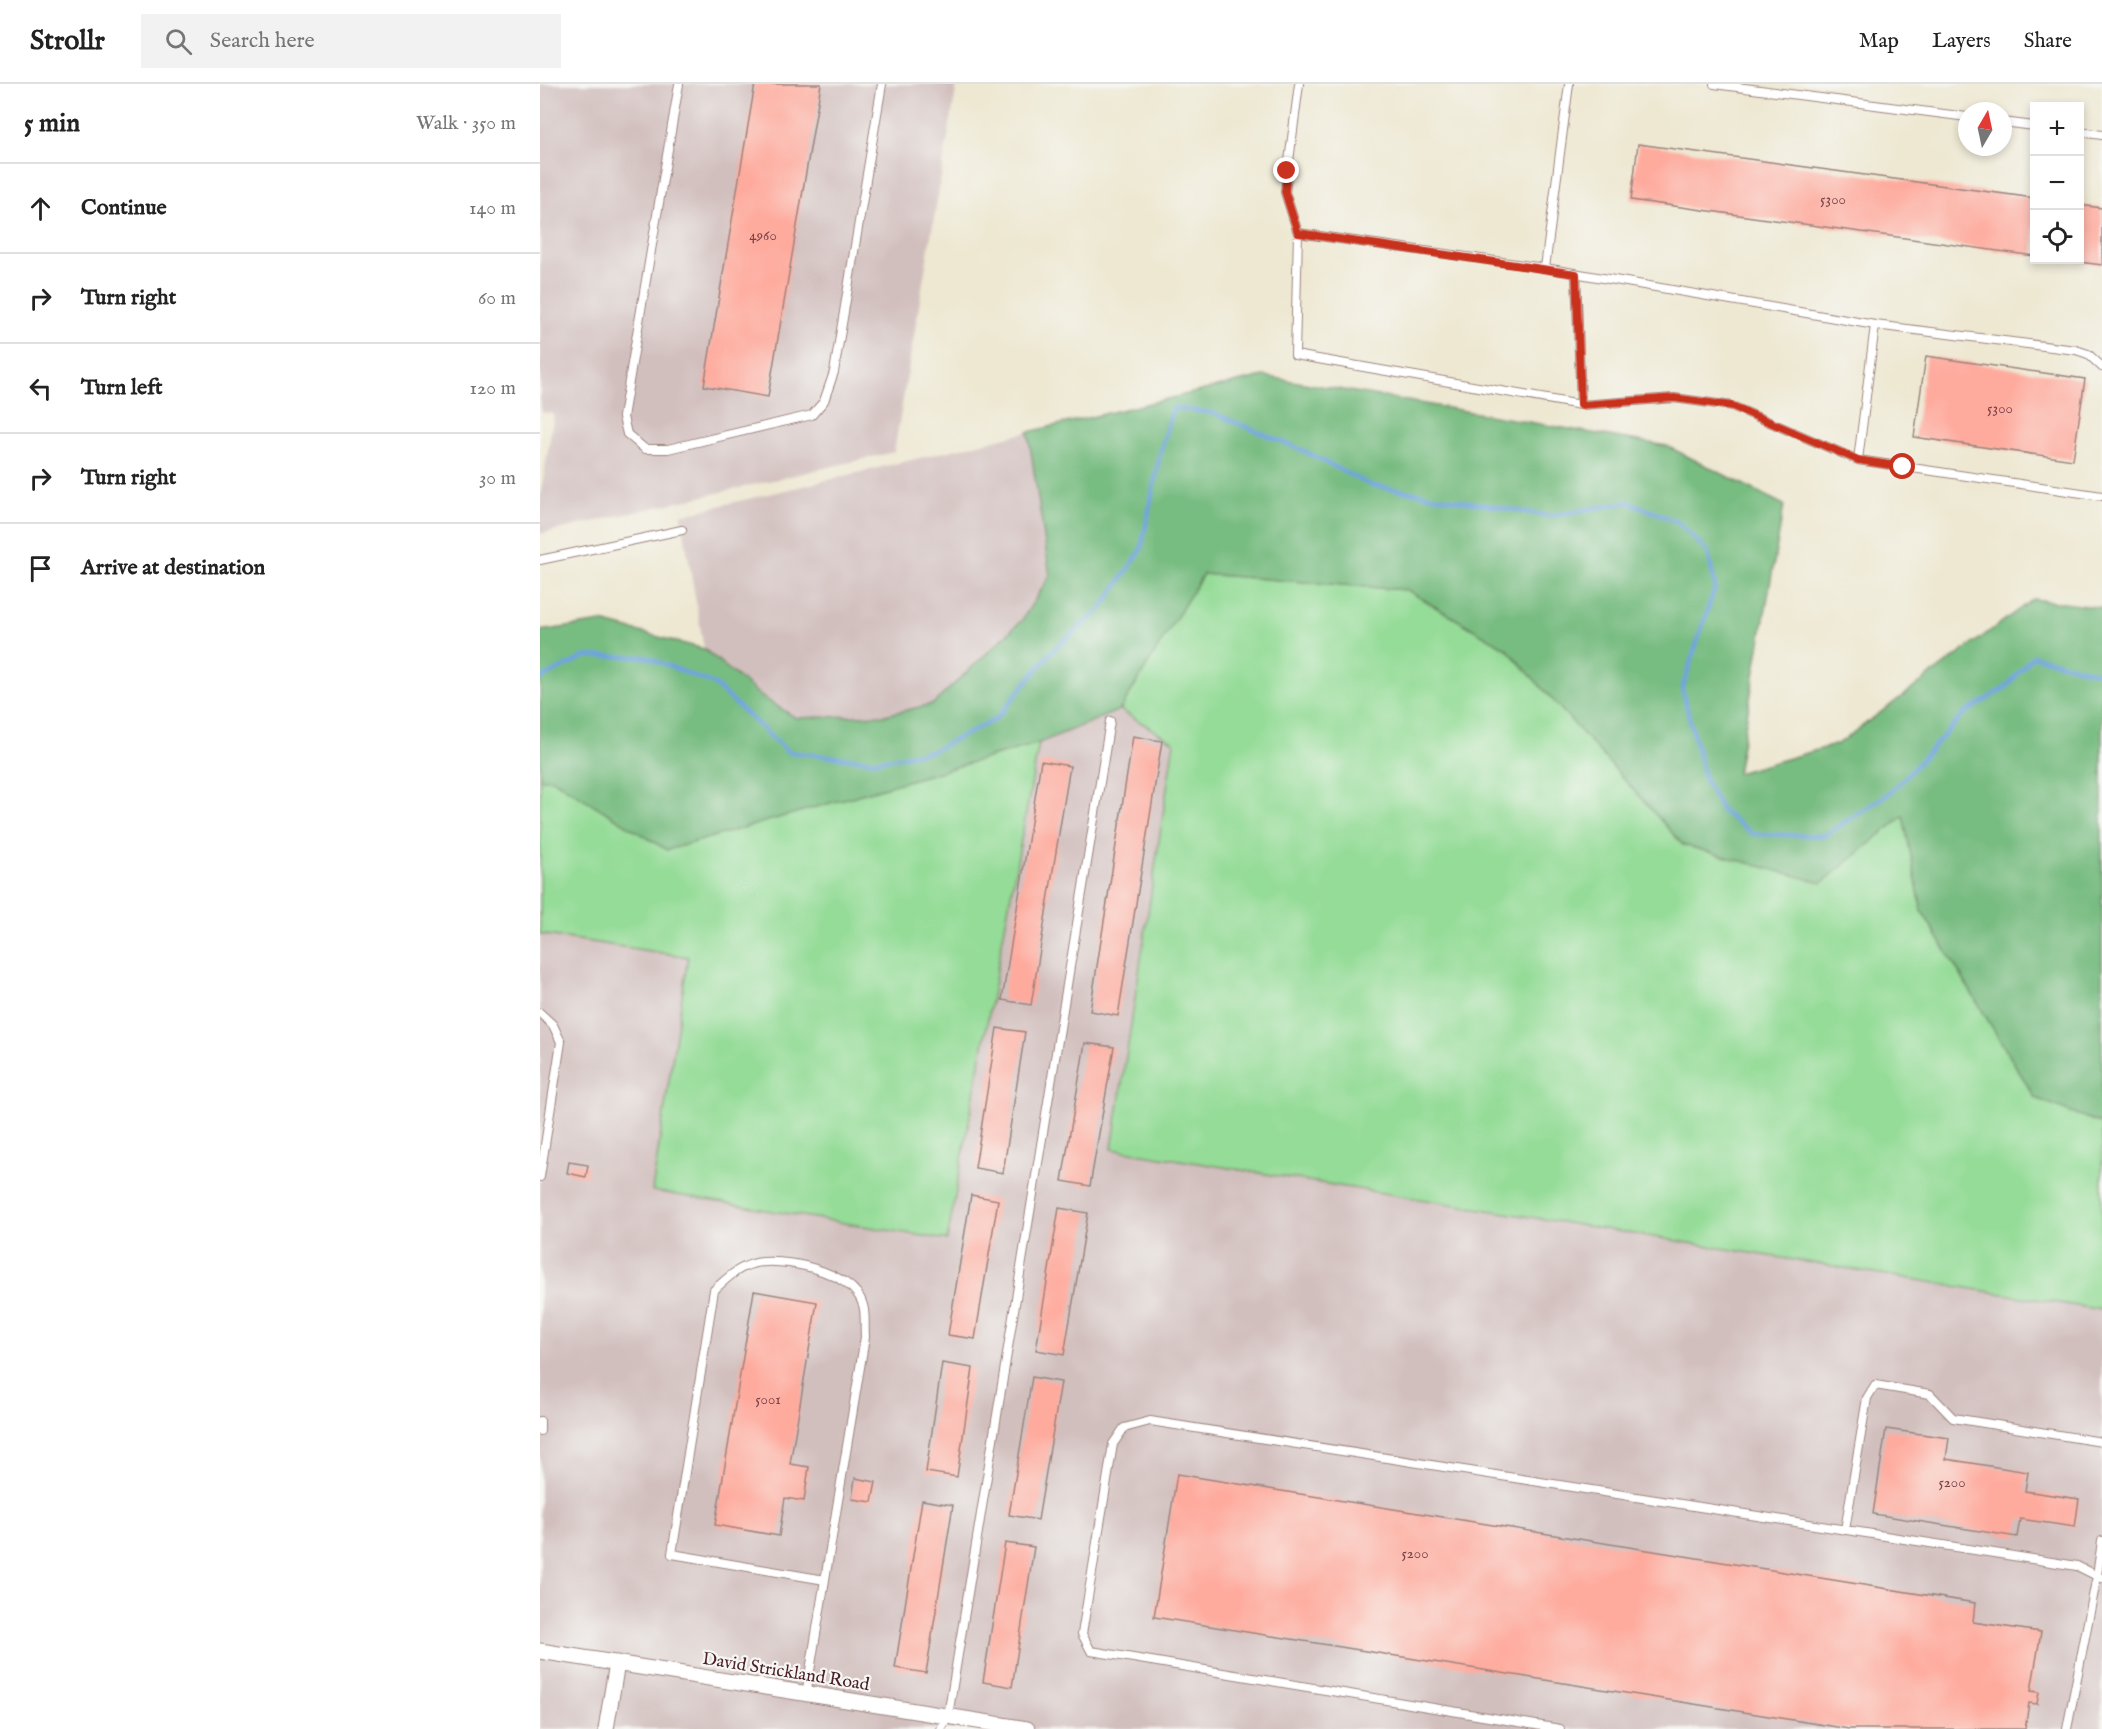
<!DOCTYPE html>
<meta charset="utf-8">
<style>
body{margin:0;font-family:"IM FELL English",serif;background:#f2f2f2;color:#222}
.controls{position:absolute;right:18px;top:18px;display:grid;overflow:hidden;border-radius:0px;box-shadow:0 3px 9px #0003}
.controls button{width:54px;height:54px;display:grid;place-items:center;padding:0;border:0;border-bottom:2px solid #e0e0e0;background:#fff;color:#222;font:30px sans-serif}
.compass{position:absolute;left:1418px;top:18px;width:54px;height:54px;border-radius:50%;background:#fff;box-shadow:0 3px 9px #0003;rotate:9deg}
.stop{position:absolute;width:18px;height:18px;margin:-14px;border:4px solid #c8321e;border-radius:50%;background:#fff}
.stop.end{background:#c8321e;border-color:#fff;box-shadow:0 2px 6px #0008}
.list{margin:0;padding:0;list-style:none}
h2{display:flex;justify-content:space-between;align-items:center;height:78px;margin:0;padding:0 24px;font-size:26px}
h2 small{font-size:20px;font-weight:400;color:#767676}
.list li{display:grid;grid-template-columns:39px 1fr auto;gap:18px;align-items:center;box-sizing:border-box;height:90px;padding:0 24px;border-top:2px solid #e0e0e0}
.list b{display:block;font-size:22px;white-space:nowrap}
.list em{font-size:20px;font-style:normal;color:#767676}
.icon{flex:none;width:33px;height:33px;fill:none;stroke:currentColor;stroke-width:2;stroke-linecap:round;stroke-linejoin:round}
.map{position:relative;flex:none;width:1562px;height:1645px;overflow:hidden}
header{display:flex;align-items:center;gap:36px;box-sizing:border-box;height:84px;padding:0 30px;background:#fff;border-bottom:2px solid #e0e0e0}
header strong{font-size:28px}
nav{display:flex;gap:33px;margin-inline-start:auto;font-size:21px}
.search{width:420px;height:54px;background:#f2f2f2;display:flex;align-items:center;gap:15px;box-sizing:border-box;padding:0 21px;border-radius:0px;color:#767676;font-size:22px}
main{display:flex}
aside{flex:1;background:#fff}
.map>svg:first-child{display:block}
</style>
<header>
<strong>Strollr</strong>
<div class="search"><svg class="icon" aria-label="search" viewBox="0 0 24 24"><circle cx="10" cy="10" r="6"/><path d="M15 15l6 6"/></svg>Search here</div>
<nav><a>Map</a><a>Layers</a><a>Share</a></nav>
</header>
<main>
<aside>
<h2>5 min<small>Walk · 350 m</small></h2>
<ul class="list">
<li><svg class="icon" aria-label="ahead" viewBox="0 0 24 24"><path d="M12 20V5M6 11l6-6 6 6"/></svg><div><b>Continue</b></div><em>140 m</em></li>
<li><svg class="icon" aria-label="right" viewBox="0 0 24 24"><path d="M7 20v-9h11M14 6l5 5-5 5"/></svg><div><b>Turn right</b></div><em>60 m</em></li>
<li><svg class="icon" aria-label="left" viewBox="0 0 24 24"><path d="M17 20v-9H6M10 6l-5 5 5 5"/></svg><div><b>Turn left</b></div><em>120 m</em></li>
<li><svg class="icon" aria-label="right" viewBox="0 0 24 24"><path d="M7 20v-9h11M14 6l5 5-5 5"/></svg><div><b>Turn right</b></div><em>30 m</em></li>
<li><svg class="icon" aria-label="arrive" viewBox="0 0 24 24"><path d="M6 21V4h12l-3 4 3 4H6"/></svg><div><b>Arrive at destination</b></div></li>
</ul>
</aside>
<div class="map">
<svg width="1562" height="1645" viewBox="0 0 1562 1645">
<rect width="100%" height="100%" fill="#f6f6f2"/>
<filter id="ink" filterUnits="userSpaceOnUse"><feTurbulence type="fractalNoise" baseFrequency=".0167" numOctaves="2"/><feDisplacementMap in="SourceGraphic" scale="12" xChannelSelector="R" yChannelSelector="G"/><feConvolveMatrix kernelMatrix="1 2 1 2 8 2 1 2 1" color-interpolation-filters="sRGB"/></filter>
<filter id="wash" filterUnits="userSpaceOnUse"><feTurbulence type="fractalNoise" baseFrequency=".008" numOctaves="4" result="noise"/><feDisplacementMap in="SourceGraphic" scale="24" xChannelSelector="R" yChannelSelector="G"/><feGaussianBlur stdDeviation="1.35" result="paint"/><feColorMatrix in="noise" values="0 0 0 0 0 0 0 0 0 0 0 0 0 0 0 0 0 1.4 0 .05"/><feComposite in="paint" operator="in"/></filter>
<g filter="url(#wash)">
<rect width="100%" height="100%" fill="#eee8d2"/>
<path fill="#d1bfbe" d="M0,0H417L354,368L0,450V413L14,330L0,328Z
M488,348L510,492L482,536L393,620L345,631L256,634L222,613L164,565L141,431Z
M580,626L634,658L572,1065L1562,1226V1645H0V850L148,873L112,1107L407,1156L499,659Z"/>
<path fill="#94dc97" stroke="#6f7e61" stroke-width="1.5" d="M662,490L867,506L967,565L1143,761L1363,731L1382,827L1495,1014L1562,1040V1226L572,1065L634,658L580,626Z
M499,659L407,1156L112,1107L148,873L0,850V695L12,694L127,766Z"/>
<path fill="#77bc80" stroke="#606e56" stroke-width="1.5" d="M723,292L1127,362L1244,421L1197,689L1298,660L1493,515L1562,524V1040L1495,1014L1382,827L1363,732L1282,799L1143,761L967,565L867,506L663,490L580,626L499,659L127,766L12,695H0V547L62,538L164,565L222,613L256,634L345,631L393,620L482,536L510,492L488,348Z"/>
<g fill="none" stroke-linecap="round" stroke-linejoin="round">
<path stroke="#70a4dc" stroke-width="4.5" d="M0,595L46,572L107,573L174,600L248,668L335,677L392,667L456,635L513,566L561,525L601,466L620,370L633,324L673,329L762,366L830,401L1009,432L1089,418L1138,438L1168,468L1175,503L1142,605L1165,696L1182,727L1213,750L1284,752L1352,707L1425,629L1466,603L1493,572L1562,590"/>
</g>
<g id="blocks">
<path fill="#feab9e" d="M215,0H281L228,313L164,302Z
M1098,60L1494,114V172L1091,116Z
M1539,121L1562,124V181L1539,178Z
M1386,272L1545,295L1533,376L1374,353Z
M593,652L622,657L578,932L550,927Z
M501,677L530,682L491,921L462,916Z
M457,944L485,948L463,1089L435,1084Z
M545,959L574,963L550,1102L522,1097Z
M29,1078L48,1081L46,1093L27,1089Z
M431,1111L458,1116L435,1255L408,1251Z
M519,1124L548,1129L524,1271L496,1266Z
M214,1207L277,1218L250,1380L269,1383L264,1417L245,1414L239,1452L175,1441Z
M402,1279L433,1284L417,1393L386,1388Z
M492,1293L521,1298L498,1436L469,1431Z
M1346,1345L1409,1354L1406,1375L1488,1388L1485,1407L1539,1415L1535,1443L1480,1435L1477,1453L1333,1430Z
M637,1390L1435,1519L1433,1538L1501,1548L1491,1607L1499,1608L1497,1620L1489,1619L1485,1645H1309L614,1533Z
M315,1394L336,1398L332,1418L312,1415Z
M382,1416L413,1421L386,1589L355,1584Z
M465,1459L494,1463L472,1603L443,1598Z"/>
</g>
</g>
<g filter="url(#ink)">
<use href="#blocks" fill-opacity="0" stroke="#9c847e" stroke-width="1.5"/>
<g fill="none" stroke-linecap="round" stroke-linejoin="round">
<defs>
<path id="service" d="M139,0L83,333L87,350L105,365H128L272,331L284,317L294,288L342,0
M1029,0L1005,184L1335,241L1536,266L1548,270L1562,283
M1174,0L1427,33
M1463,38L1494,42
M1540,48L1562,51
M758,149L745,108L759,0
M1005,184L758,149L755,271L1041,321L1036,190
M1335,241L1318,376L1562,412
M1041,321L1134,314L1192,322L1318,376
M0,476L142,446
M0,929L13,941L21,958L0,1093
M0,1337V1347
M1305,1446L1327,1314L1335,1301L1390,1310L1413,1334L1562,1358
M1562,1457L1557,1492L1562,1494
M266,1611L325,1253C324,1243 326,1230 323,1221C314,1187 241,1172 212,1180C197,1184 185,1196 174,1206L132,1470L285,1496
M401,1645L408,1632L570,637
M1020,1645L551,1567L542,1550L573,1360L584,1344L610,1337L1537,1482L1557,1492L1527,1645"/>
<path id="minor" d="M0,1567L487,1645
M66,1645L77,1579"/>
</defs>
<use href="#service" stroke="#9c847e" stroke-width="10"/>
<use href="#minor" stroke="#9c847e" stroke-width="17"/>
<use href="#service" stroke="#fff" stroke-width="8"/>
<use href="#minor" stroke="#fff" stroke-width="15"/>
</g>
</g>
<g fill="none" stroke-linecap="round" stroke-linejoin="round" filter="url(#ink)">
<path stroke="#c8321e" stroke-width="8" d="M747,87L745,108L758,149L1036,190L1041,321L1134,314L1192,322L1318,376L1363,383"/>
</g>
<g text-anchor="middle" stroke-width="4.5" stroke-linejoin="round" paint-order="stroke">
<g font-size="15" fill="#774248">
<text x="1293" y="120">5300</text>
<text x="223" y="156">4960</text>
<text x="1460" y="329">5300</text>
<text x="228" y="1320">5001</text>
<text x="1412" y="1403">5200</text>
<text x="875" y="1474">5200</text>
</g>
<g font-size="18" fill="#4a1f2b" stroke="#f6f6f2">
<text transform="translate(246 1587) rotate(9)" y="6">David Strickland Road</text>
</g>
</g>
</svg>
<div class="controls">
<button>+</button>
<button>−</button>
<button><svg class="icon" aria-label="locate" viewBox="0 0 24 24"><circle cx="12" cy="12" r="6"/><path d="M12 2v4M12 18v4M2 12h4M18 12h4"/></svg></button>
</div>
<svg class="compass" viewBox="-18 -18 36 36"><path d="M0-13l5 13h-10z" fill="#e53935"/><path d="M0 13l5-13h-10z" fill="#767676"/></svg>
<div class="stop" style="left:1363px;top:383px"></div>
<div class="stop end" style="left:747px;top:87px"></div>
</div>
</main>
